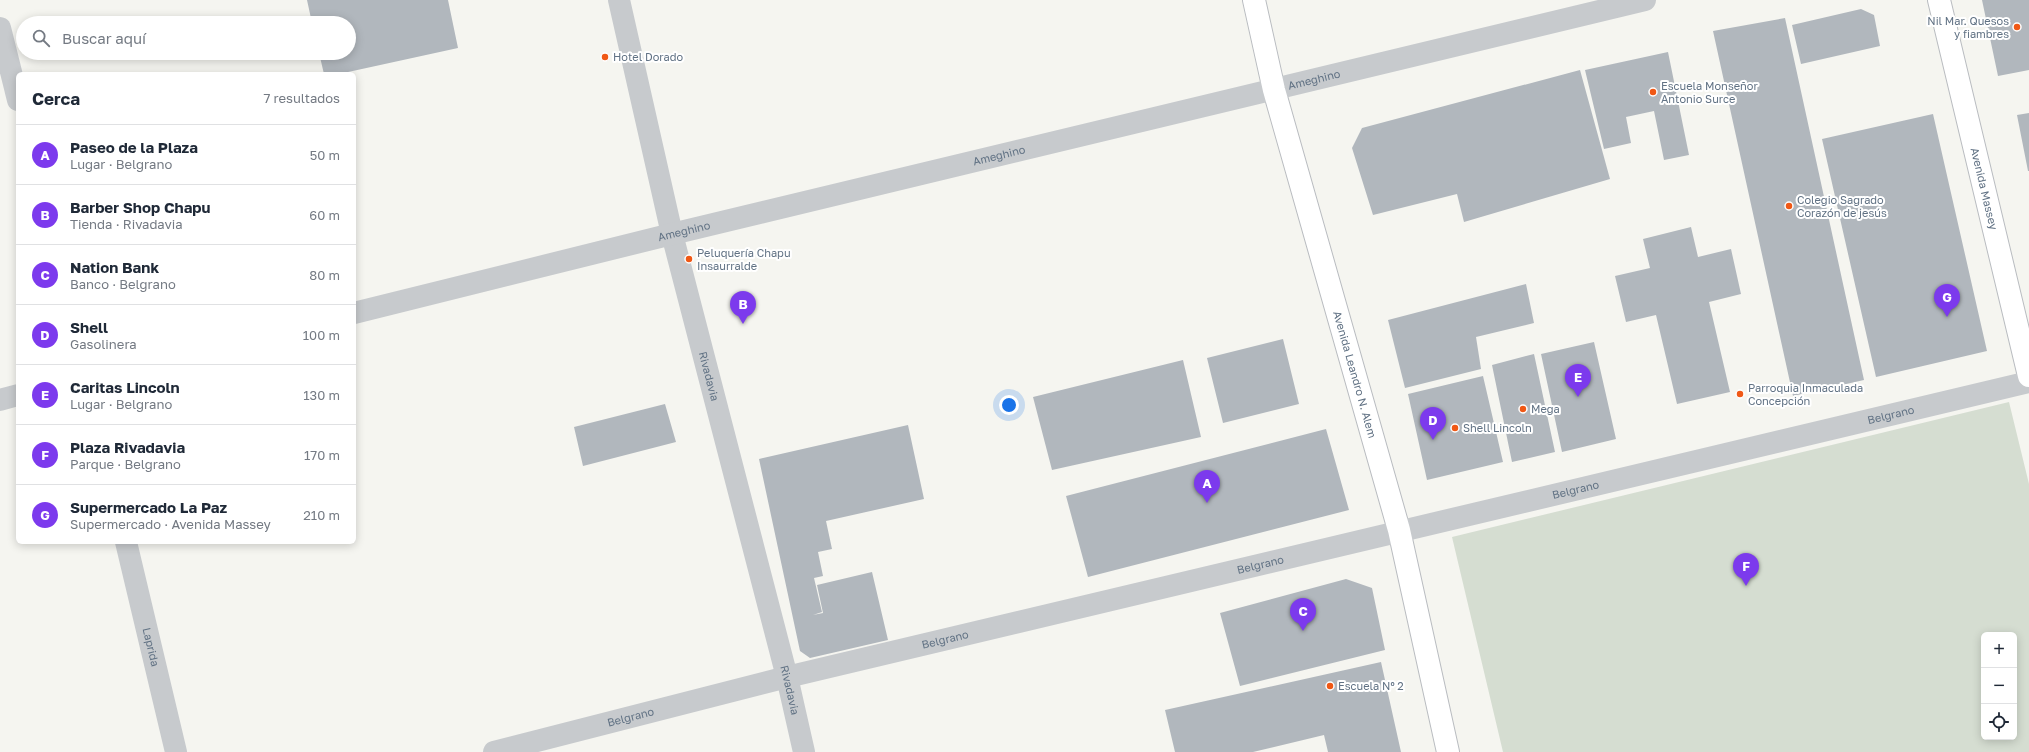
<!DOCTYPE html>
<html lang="es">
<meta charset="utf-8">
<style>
body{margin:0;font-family:"Golos Text",sans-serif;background:#f2f2f3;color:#1f2937}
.controls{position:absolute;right:12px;bottom:12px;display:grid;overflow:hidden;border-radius:6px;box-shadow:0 2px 10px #0003}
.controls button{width:36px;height:36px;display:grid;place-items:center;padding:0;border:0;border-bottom:1px solid #e0e1e3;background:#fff;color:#1f2937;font:20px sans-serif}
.you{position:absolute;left:1009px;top:405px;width:14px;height:14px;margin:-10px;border:3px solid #fff;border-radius:50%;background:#1a73e8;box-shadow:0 0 0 6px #1a73e833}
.badge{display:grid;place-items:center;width:26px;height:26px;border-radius:50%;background:#7c3aed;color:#fff;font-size:13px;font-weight:700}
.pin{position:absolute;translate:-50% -33px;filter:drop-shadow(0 1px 2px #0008)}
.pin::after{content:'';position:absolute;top:21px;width:14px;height:12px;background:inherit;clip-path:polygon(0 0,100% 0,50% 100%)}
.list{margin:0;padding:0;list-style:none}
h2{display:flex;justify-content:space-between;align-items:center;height:52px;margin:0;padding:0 16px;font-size:17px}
h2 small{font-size:13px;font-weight:400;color:#747a83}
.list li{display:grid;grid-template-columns:26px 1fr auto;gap:12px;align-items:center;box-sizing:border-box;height:60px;padding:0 16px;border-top:1px solid #e0e1e3}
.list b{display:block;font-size:15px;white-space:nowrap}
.list p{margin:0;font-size:13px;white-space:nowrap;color:#747a83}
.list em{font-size:13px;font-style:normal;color:#747a83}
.icon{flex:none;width:22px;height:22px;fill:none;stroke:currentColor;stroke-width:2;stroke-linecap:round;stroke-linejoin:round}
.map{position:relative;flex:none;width:2029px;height:752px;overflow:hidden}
.search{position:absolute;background:#fff;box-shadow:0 2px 10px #0003;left:16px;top:16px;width:340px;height:44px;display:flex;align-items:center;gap:10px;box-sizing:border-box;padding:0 14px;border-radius:22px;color:#747a83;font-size:15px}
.panel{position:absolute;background:#fff;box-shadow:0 2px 10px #0003;left:16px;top:72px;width:340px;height:472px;border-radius:6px}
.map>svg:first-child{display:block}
</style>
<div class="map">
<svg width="2029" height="752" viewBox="0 0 2029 752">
<rect width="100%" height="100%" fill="#f5f5f0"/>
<path fill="#d5ddd1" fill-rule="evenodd" d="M2009,402L2029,484V752H1503L1452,537ZM1984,635H2014V737H1984Z"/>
<path fill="#b1b7bd" d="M307,0H448L458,48L339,74H324L319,53H349V23H312Z
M1982,0H2029V70L1998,76Z
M1861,9L1874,15L1880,46L1801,64L1792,25Z
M1785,18L1864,380L1793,396L1713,31Z
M1668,52L1689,155L1664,160L1654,111L1626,117L1631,143L1604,149L1585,70Z
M1580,70L1610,179L1464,222L1457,194L1373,215L1352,148L1362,128Z
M2029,113V171H2028L2017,115Z
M1933,114L1987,351L1876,377L1822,139Z
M1691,227L1698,257L1731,249L1741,294L1709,302L1730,392L1677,404L1656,315L1626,322L1615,276L1650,268L1643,239Z
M1526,284L1534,323L1476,337L1481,369L1405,388L1388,320Z
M1283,339L1299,404L1223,423L1207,358Z
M1594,342L1616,439L1562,452L1541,354Z
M1534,354L1555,452L1512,462L1492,365Z
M1183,360L1201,437L1052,470L1033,397Z
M1483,376L1503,462L1427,480L1408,394Z
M665,404L676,442L583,466L574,427Z
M908,425L924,499L826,521L832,549L818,552L823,576L814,578L822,612L813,615L823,613L817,585L872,572L888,640L810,658L800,651L759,459Z
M1326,429L1349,510L1088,577L1066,496Z
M1346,579L1372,588L1385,650L1240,686L1220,613Z
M1381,662L1401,752H1328L1324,735L1253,752H1175L1165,710Z"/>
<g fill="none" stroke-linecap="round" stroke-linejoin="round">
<defs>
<g id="major">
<path id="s5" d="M1254,0L1274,90L1399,530L1448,752"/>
<path id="s6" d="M1939,0L2029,376"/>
</g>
</defs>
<use href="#major" stroke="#b9bcc0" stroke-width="24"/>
<g stroke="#c7cacd" stroke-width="22">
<path id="s1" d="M619,0L672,234L787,677L804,752"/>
<path d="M0,28L18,100"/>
<path id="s2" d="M354,313L672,234L1645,0"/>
<path d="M0,400L18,395"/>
<path id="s3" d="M126,542L176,752"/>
<path id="s4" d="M494,752L787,677L2029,382"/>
</g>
<use href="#major" stroke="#fff" stroke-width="22"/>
</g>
<g fill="#f05815" stroke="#fff" stroke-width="1.5">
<circle cx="2017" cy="27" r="4"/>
<circle cx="605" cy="57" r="4"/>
<circle cx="1653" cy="92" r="4"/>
<circle cx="1789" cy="206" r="4"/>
<circle cx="689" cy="259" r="4"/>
<circle cx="1740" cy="394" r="4"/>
<circle cx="1523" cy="409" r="4"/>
<circle cx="1455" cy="428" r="4"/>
<circle cx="1330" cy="686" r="4"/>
</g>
<g text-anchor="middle" stroke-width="4" stroke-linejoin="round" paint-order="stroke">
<g font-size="11" fill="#617284" stroke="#fff" text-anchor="start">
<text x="2009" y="25" text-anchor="end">Nil Mar. Quesos<tspan x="2009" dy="13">y fiambres</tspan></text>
<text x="613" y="61">Hotel Dorado</text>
<text x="1661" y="90">Escuela Monseñor<tspan x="1661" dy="13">Antonio Surce</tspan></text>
<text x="1797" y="204">Colegio Sagrado<tspan x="1797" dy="13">Corazón de jesús</tspan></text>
<text x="697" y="257">Peluquería Chapu<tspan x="697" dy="13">Insaurralde</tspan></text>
<text x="1748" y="392">Parroquia Inmaculada<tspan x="1748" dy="13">Concepción</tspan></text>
<text x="1531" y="413">Mega</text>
<text x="1463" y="432">Shell Lincoln</text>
<text x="1338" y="690">Escuela Nº 2</text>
</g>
<g font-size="11" fill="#617284" stroke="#fff">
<text dy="4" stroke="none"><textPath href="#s2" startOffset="988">Ameghino</textPath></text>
<text dy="4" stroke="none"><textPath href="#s2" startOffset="664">Ameghino</textPath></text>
<text dy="4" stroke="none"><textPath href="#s6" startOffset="194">Avenida Massey</textPath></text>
<text dy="4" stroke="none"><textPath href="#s2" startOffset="340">Ameghino</textPath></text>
<text dy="4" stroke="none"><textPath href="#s5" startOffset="388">Avenida Leandro N. Alem</textPath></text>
<text dy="4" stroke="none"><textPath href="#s1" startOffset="387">Rivadavia</textPath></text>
<text dy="4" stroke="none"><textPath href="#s4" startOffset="1437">Belgrano</textPath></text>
<text dy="4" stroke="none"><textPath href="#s4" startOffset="1113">Belgrano</textPath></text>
<text dy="4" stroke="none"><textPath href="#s4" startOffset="789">Belgrano</textPath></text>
<text dy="4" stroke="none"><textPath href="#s4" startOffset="465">Belgrano</textPath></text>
<text dy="4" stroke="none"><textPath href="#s3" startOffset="108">Laprida</textPath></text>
<text dy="4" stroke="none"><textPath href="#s1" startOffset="711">Rivadavia</textPath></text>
<text dy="4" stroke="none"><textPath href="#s4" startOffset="141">Belgrano</textPath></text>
</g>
</g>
</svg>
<div class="controls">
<button>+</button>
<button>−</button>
<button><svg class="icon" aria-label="locate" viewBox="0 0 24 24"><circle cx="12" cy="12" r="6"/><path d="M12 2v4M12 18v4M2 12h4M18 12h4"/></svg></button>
</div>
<div class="you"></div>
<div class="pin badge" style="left:1207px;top:503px">A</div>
<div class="pin badge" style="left:743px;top:324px">B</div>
<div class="pin badge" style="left:1303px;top:631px">C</div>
<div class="pin badge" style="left:1433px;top:440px">D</div>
<div class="pin badge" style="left:1578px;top:397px">E</div>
<div class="pin badge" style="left:1746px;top:586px">F</div>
<div class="pin badge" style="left:1947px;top:317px">G</div>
<div class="search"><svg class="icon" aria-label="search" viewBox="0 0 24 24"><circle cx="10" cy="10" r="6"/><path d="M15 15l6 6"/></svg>Buscar aquí</div>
<section class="panel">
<h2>Cerca<small>7 resultados</small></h2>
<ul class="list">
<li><span class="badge">A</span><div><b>Paseo de la Plaza</b><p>Lugar · Belgrano</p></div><em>50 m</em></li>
<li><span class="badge">B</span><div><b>Barber Shop Chapu</b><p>Tienda · Rivadavia</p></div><em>60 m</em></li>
<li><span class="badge">C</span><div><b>Nation Bank</b><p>Banco · Belgrano</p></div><em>80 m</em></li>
<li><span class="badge">D</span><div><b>Shell</b><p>Gasolinera</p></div><em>100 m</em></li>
<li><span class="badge">E</span><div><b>Caritas Lincoln</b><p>Lugar · Belgrano</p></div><em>130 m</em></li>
<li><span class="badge">F</span><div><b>Plaza Rivadavia</b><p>Parque · Belgrano</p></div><em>170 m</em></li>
<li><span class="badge">G</span><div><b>Supermercado La Paz</b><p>Supermercado · Avenida Massey</p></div><em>210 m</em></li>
</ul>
</section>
</div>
